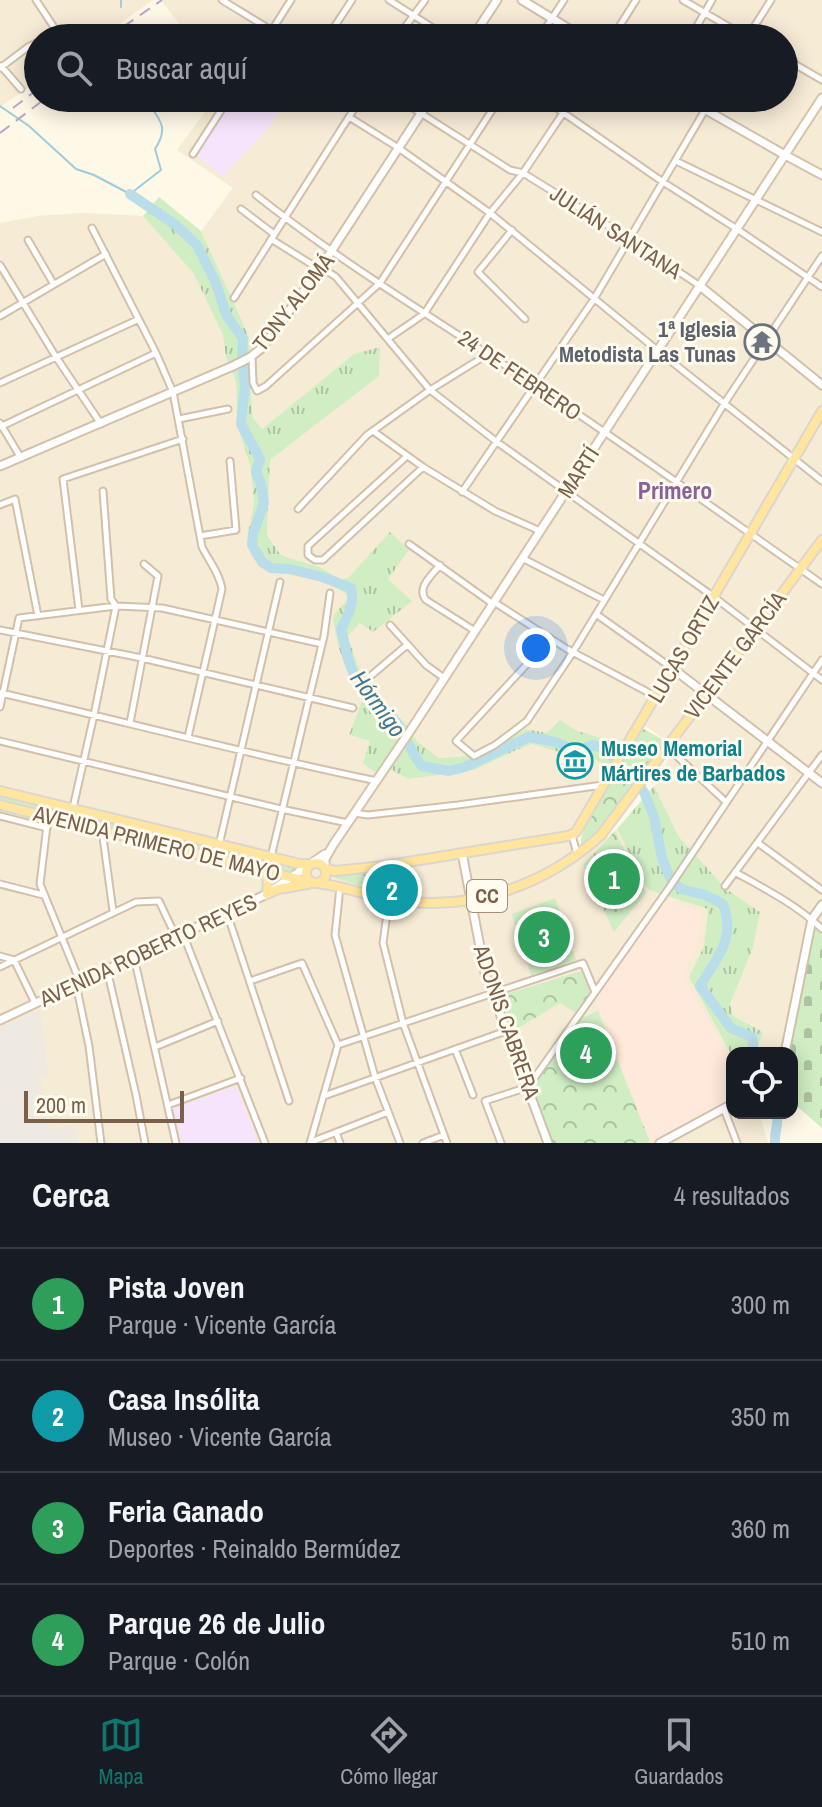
<!DOCTYPE html>
<html lang="es">
<meta charset="utf-8">
<style>
body{margin:0;font-family:"Archivo Narrow",sans-serif;background:#242831;color:#f1f3f6}
.controls{position:absolute;right:24px;bottom:24px;display:grid;overflow:hidden;border-radius:16px;box-shadow:0 4px 20px #0003}
.controls button{width:72px;height:72px;display:grid;place-items:center;padding:0;border:0;border-bottom:2px solid #363941;background:#171b24;color:#f1f3f6;font:40px sans-serif}
.scale{position:absolute;left:24px;bottom:20px;width:160px;box-sizing:border-box;padding-left:8px;border:4px solid #7b6049;border-top:0;font-size:22px;line-height:28px;white-space:nowrap;color:#7b6049;-webkit-text-stroke:6px #fffbef;paint-order:stroke}
.you{position:absolute;left:536px;top:648px;width:28px;height:28px;margin:-20px;border:6px solid #fff;border-radius:50%;background:#1a73e8;box-shadow:0 0 0 12px #1a73e833}
.badge{display:grid;place-items:center;width:52px;height:52px;border-radius:50%;background:#0f766e;color:#fff;font-size:26px;font-weight:700}
.pin{position:absolute;translate:-50% -50%;border:4px solid #fff;box-shadow:0 2px 8px #0006}
.list{margin:0;padding:0;list-style:none}
h2{display:flex;justify-content:space-between;align-items:center;height:104px;margin:0;padding:0 32px;font-size:34px}
h2 small{font-size:26px;font-weight:400;color:#9ea1a6}
.list li{display:grid;grid-template-columns:52px 1fr auto;gap:24px;align-items:center;box-sizing:border-box;height:112px;padding:0 32px;border-top:2px solid #363941}
.list b{display:block;font-size:30px;white-space:nowrap}
.list p{margin:0;font-size:26px;white-space:nowrap;color:#9ea1a6}
.list em{font-size:26px;font-style:normal;color:#9ea1a6}
.icon{flex:none;width:44px;height:44px;fill:none;stroke:currentColor;stroke-width:2;stroke-linecap:round;stroke-linejoin:round}
.map{position:relative;flex:none;width:822px;height:1143px;overflow:hidden}
.search{position:absolute;background:#171b24;box-shadow:0 4px 20px #0003;left:24px;right:24px;top:24px;height:88px;display:flex;align-items:center;gap:20px;box-sizing:border-box;padding:0 28px;border-radius:44px;color:#9ea1a6;font-size:30px}
.sheet{height:552px;background:#171b24}
nav{display:flex;justify-content:space-around;align-items:center;box-sizing:border-box;height:112px;border-top:2px solid #363941;background:#171b24;font-size:22px;color:#9ea1a6}
nav a{display:grid;justify-items:center;gap:4px}
nav .on{color:#0f766e}
.map>svg:first-child{display:block}
</style>
<div class="map">
<svg width="822" height="1143" viewBox="0 0 822 1143">
<defs>
<pattern id="grass-tufts" width="24" height="20" patternUnits="userSpaceOnUse" patternTransform="scale(2)"><rect width="24" height="20" fill="#d0edc4"/><path d="M3 7l-1-3M5 7V3M7 7l1-3M15 17l-1-3M17 17v-4M19 17l1-3" fill="none" stroke="#aec3a1"/></pattern>
<pattern id="forest-crowns" width="20" height="18" patternUnits="userSpaceOnUse" patternTransform="scale(2)"><rect width="20" height="18" fill="#d0edc4"/><path d="M2 6a3 3 0 1 1 6 0M12 15a3 3 0 1 1 6 0" fill="none" stroke="#aec3a1"/></pattern>
<pattern id="cemetery-stones" width="16" height="16" patternUnits="userSpaceOnUse" patternTransform="scale(2)"><rect width="16" height="16" fill="#d0edc4"/><path d="M2 7V4a2 2 0 0 1 4 0v3zM10 15v-3a2 2 0 0 1 4 0v3z" fill="#aec3a1"/></pattern>
</defs>
<rect width="100%" height="100%" fill="#fef8e7"/>
<path fill="#f6ebd5" d="M0,0H153L99,38H38V81L0,107Z
M161,0H822V929L812,920L787,1053H767L758,1048L763,1032L733,1016L730,1004L753,948L760,912L726,889L679,837L654,786L661,779L672,745L643,724L618,750L602,738L577,731L547,733L525,729L504,742L468,756L439,758L417,741L407,725L370,689L358,666L348,636L360,623L411,600L366,560L348,578L340,579L320,567L289,558L280,554L267,535L268,475L270,460L379,376L354,354L262,429L253,418L250,381L239,314L201,231L233,188L177,150L215,98H784V38H215L198,31L187,34Z
M85,213L143,216L194,274L224,335L226,357L236,382L237,425L250,463L254,503L248,533L270,570L294,574L338,587L349,597L333,616L352,683L363,698L349,735L370,741L385,765L408,779L474,770L512,752L532,744L555,751L588,755L609,768L574,831L583,856L617,829L648,890L708,909L704,946L689,977L732,1056V1113H759L768,1143H0V223L38,216Z"/>
<path fill="#ffe9da" d="M665,899L702,912L697,947L682,975L732,1060V1097L722,1106L650,1142L595,997Z"/>
<path fill="#eee9e1" d="M40,1009L48,1075L40,1077L48,1129L75,1125L78,1143H0V1028Z"/>
<path fill="#f5e4fb" d="M234,98H288L266,131L223,176L196,156Z
M236,1086L258,1141L252,1143H182L173,1108Z"/>
<path fill="url(#grass-tufts)" d="M159,197L201,231L239,314L250,341V381L253,418L262,429L354,354L380,347L379,376L270,460L267,535L280,554L289,558L320,567L340,579L348,578L390,532L409,550L388,579L412,601L373,632L360,623L348,636L358,666L370,689L407,725L417,741L439,758L468,756L504,742L525,729L547,733L560,720L577,731L602,738L618,750L609,768L588,755L555,751L532,744L512,752L474,770L439,775L408,779L385,766L375,772L363,763L370,741L349,735L363,698C344,672 337,647 333,616L349,597C326,576 291,576 262,568L251,555L248,533L254,503L250,464L237,425L236,382L226,357L223,335L194,274L143,216Z
M654,786L679,837L726,889L760,912L753,948L730,1004L733,1016L763,1032L758,1047L767,1053H732V1056L689,977L704,946L708,909L648,890L617,829Z
M0,795L63,811L61,815L0,801Z
M82,816L300,869L295,873L80,820Z"/>
<path fill="url(#forest-crowns)" d="M642,728L665,741C645,770 611,827 581,845V838L585,826Z
M615,831L646,893L614,932L583,865Z
M371,870V889L332,877V875Z
M582,971L590,992L576,1013L560,1003L513,1031L500,996Z
M598,1011L650,1142L649,1143H552L532,1087L581,1018Z"/>
<path fill="url(#cemetery-stones)" d="M817,927L822,932V1128L792,1102V1053H790L814,928Z"/>
<path fill="#d0edc4" d="M555,898L576,960L531,975L512,914Z"/>
<g fill="none" stroke-linecap="round" stroke-linejoin="round">
<path stroke="#9fccdc" stroke-width="2" d="M121,0V7
M0,106L29,126L76,169L94,175L130,194L161,170L155,149C171,125 157,118 145,98"/>
<path stroke="#baddea" stroke-width="10" d="M130,194L177,226L197,245L215,281L227,316L243,339L242,359L245,386L241,424L260,459L256,472L261,484L264,503L253,534L252,545L262,562L271,568L289,569L322,577L351,588C355,603 348,616 341,629C349,662 350,678 374,702C381,709 392,715 397,723C407,739 410,751 422,766L449,771L465,767L529,737L556,742L577,751L593,745L603,748L615,759L644,792L654,817L662,858L671,880L681,889L705,895L723,904C736,939 718,956 700,986L731,1028L752,1037L754,1053
M775,1143C774,1133 779,1124 777,1113"/>
<defs>
<path id="minor" d="M36,0L61,38
M222,0L284,38
M389,0L449,38
M683,0L748,38
M267,38L291,0
M327,38L352,0
M397,38L425,0
M539,38L564,0
M612,38L636,0
M690,38L712,0
M747,38L771,0
M784,58L822,80
M1,66L21,89
M0,68L28,47L38,42
M397,98L510,170L523,173L630,239L700,286
M542,98L663,182L737,229L822,287
M349,117L397,147L490,213L657,350L822,481
M193,154L229,98
M676,161L822,232
M256,195C343,264 440,322 532,383C630,448 726,517 822,584
M241,209L274,234
M92,228L156,353L173,392L202,547C209,561 220,574 222,589L188,737
M512,230L478,272L525,319
M271,239L319,269
M28,240L53,283
M0,265L56,357L101,424
M321,267L336,277L430,390L497,442L714,597L822,680
M234,298L361,98
M0,316L106,254
M389,338L424,314L490,213L523,173L573,98
M252,356L253,383L257,391L266,386L380,283L500,98
M0,383L137,320
M179,419L228,409
M0,423L21,458
M0,427L156,353
M373,431L423,467L495,511L540,531
M407,456L308,546V555L315,560H323L423,467
M462,492L594,299L712,98
M0,505L15,499L38,616
M298,509L367,435L430,390L488,354
M200,536L236,530L230,461
M409,544L493,604
M522,558L604,600
M440,565C432,575 416,588 426,600L475,631
M494,602L567,649L655,696
M79,610L63,479L183,439
M596,614L672,668
M390,625L426,665L444,678
M0,630L142,658L353,708
M549,637L528,663L456,741L474,756L495,745L527,721L573,652L724,404L822,256
M367,679L407,645
M1,693C126,722 251,755 377,781
M0,707L19,618L116,606L162,608L322,644
M130,723L158,576L144,564
M0,741L281,809L348,823
M667,747L726,802
M354,813L368,815L458,805L603,785
M0,816L47,828
M48,817L40,884L80,982
M70,821L94,715L116,606L111,599L103,491
M102,830L113,911
M572,835L577,854
M758,843L822,890
M219,845L280,582
M271,857L324,636L330,593
M735,872C765,889 797,905 822,929
M0,884L43,895
M725,886L822,755
M340,887L335,935L375,1077L400,1143
M389,899L383,943L403,1023L447,1143
M227,913L289,1101
M183,934L265,1143
M0,956L14,960L35,1003
M134,957L176,1143
M0,967L136,902L159,901L176,937
M107,969L136,1095L145,1143
M250,981L302,963L338,1045L310,1143
M76,984L89,1046L101,1143
M338,1045L583,963L595,992
M155,1047L218,1021
M455,1049L473,1095
M324,1096L506,1031
M168,1105L241,1078
M724,1109L737,1143
M336,1132L340,1143
M311,1142L388,1112
M423,1143L444,1135
M501,1143L485,1101L528,1087L669,888L822,660"/>
<path id="tertiary" d="M522,0L584,38
M472,38L497,0
M685,98L785,155
M700,286L822,385
M0,466L233,366L249,358L262,348L321,267L431,98
M672,668L822,783
M462,853L485,973L548,1143
M785,1053L812,919L822,905
M660,1143L732,1104"/>
<path id="secondary" d="M785,155L822,175
M325,868V859L333,845L410,731L822,98
M0,1020L267,894L325,854"/>
<path id="primary" d="M0,791L300,864H312
M0,805L314,883
M306 873a10 10 0 1 1 20 0a10 10 0 1 1-20 0Z
M325,868L335,871L383,866L568,836L576,832L822,411
M261,870L268,880L267,894
M318,883C347,887 374,898 402,901C475,911 548,883 601,835L822,540
M267,894L278,889L308,884
M379,896C371,885 373,875 382,866"/>
</defs>
<use href="#minor" stroke="#d2c0ab" stroke-width="9"/>
<use href="#tertiary" stroke="#d2c0ab" stroke-width="11"/>
<use href="#secondary" stroke="#d7c3ab" stroke-width="11"/>
<use href="#primary" stroke="#ddd6d0" stroke-width="12"/>
<use href="#minor" stroke="#fff" stroke-width="5"/>
<use href="#tertiary" stroke="#fff" stroke-width="7"/>
<use href="#secondary" stroke="#fff" stroke-width="7"/>
<use href="#primary" stroke="#ffe59d" stroke-width="8"/>
<path stroke="#bca4ca" stroke-width="2" stroke-dasharray="12 8" stroke-linecap="butt" d="M107,38L162,0
M13,108L38,89
M0,133L46,98"/>
</g>
<defs>
<symbol id="temple-ring" viewBox="-11 -11 22 22"><circle r="9.5" fill="#fffbef" stroke="#6b7280" stroke-width="1.5"/><path d="M0-6L5-2H3V0L6.5 2.5H4V6H1.5V3h-3V6H-4V2.5H-6.5L-3 0V-2H-5Z" fill="#6b7280"/></symbol>
<symbol id="museum-ring" viewBox="-11 -11 22 22"><circle r="9.5" fill="#fffbef" stroke="#0f9aa8" stroke-width="1.5"/><path d="M0-6L6-3V-2H-6V-3ZM-5-1h2V3h-2ZM-1-1h2V3h-2ZM3-1h2V3H3ZM-6 4H6V6H-6Z" fill="#0f9aa8"/></symbol>
</defs>
<g fill-rule="evenodd">
<use href="#temple-ring" x="742" y="322" width="40" height="40"/>
<use href="#museum-ring" x="555" y="741" width="40" height="40"/>
</g>
<g text-anchor="middle" stroke-width="6" stroke-linejoin="round" paint-order="stroke">
<rect fill="#fffbef" stroke="#a38e7b" stroke-width="2" x="467" y="880" width="40" height="32" rx="6"/>
<g font-size="20" font-weight="bold" fill="#7b6049">
<text x="487" y="903">CC</text>
</g>
<g font-size="22" fill="#7b6049" stroke="#fffbef">
<text transform="translate(616 232) rotate(33)" y="8">JULIÁN SANTANA</text>
<text transform="translate(293 302) rotate(-52)" y="8">TONY ALOMÁ</text>
<text transform="translate(520 375) rotate(34)" y="8">24 DE FEBRERO</text>
<text transform="translate(578 472) rotate(-57)" y="8">MARTÍ</text>
<text transform="translate(683 649) rotate(-60)" y="8">LUCAS ORTIZ</text>
<text transform="translate(735 655) rotate(-53)" y="8">VICENTE GARCÍA</text>
<text transform="translate(157 843) rotate(14)" y="8">AVENIDA PRIMERO DE MAYO</text>
<text transform="translate(148 950) rotate(-25)" y="8">AVENIDA ROBERTO REYES</text>
<text transform="translate(507 1022) rotate(71)" y="8">ADONIS CABRERA</text>
</g>
<g font-size="22" font-weight="bold" fill="#5b616d" stroke="#fffbef" text-anchor="end">
<text x="736" y="337">1ª Iglesia<tspan x="736" dy="25">Metodista Las Tunas</tspan></text>
</g>
<g font-size="22" font-weight="bold" fill="#0d838f" stroke="#fffbef" text-anchor="start">
<text x="601" y="756">Museo Memorial<tspan x="601" dy="25">Mártires de Barbados</tspan></text>
</g>
<g font-size="24" font-weight="bold" fill="#8b6197" stroke="#fffbef">
<text x="675" y="499">Primero</text>
</g>
<g font-size="24" font-style="italic" fill="#417a90" stroke="#fffbef">
<text transform="translate(378 704) rotate(54)" y="8">Hórmigo</text>
</g>
</g>
</svg>
<div class="controls">
<button><svg class="icon" aria-label="locate" viewBox="0 0 24 24"><circle cx="12" cy="12" r="6"/><path d="M12 2v4M12 18v4M2 12h4M18 12h4"/></svg></button>
</div>
<div class="scale">200 m</div>
<div class="you"></div>
<div class="pin badge" style="left:614px;top:879px;background:#2e9e5b">1</div>
<div class="pin badge" style="left:392px;top:890px;background:#0f9aa8">2</div>
<div class="pin badge" style="left:544px;top:937px;background:#2e9e5b">3</div>
<div class="pin badge" style="left:586px;top:1053px;background:#2e9e5b">4</div>
<div class="search"><svg class="icon" aria-label="search" viewBox="0 0 24 24"><circle cx="10" cy="10" r="6"/><path d="M15 15l6 6"/></svg>Buscar aquí</div>
</div>
<section class="sheet">
<h2>Cerca<small>4 resultados</small></h2>
<ul class="list">
<li><span class="badge" style="background:#2e9e5b">1</span><div><b>Pista Joven</b><p>Parque · Vicente García</p></div><em>300 m</em></li>
<li><span class="badge" style="background:#0f9aa8">2</span><div><b>Casa Insólita</b><p>Museo · Vicente García</p></div><em>350 m</em></li>
<li><span class="badge" style="background:#2e9e5b">3</span><div><b>Feria Ganado</b><p>Deportes · Reinaldo Bermúdez</p></div><em>360 m</em></li>
<li><span class="badge" style="background:#2e9e5b">4</span><div><b>Parque 26 de Julio</b><p>Parque · Colón</p></div><em>510 m</em></li>
</ul>
</section>
<nav>
<a class="on"><svg class="icon" aria-label="map" viewBox="0 0 24 24"><path d="M3 6l6-2 6 2 6-2v14l-6 2-6-2-6 2zM9 4v14M15 6v14"/></svg>Mapa</a>
<a><svg class="icon" aria-label="directions" viewBox="0 0 24 24"><path d="M12 3l9 9-9 9-9-9zM9 14v-3h6M13 9l2 2-2 2"/></svg>Cómo llegar</a>
<a><svg class="icon" aria-label="saved" viewBox="0 0 24 24"><path d="M7 4h10v16l-5-4-5 4z"/></svg>Guardados</a>
</nav>
